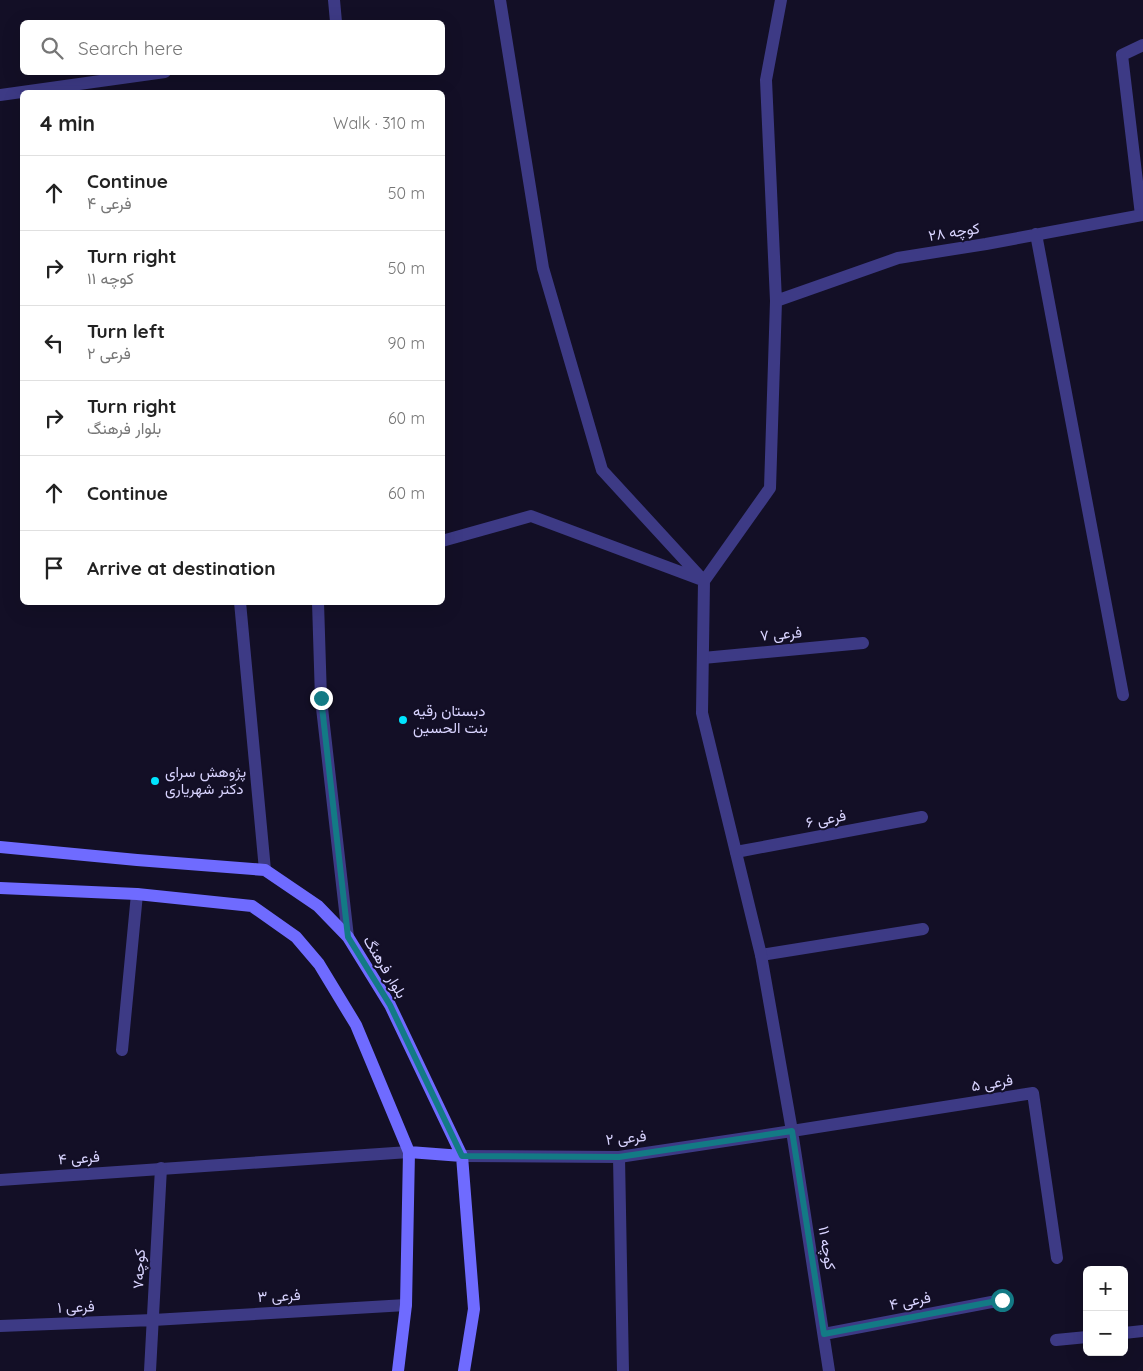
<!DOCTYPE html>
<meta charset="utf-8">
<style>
body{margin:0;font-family:Quicksand,Vazirmatn,sans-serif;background:#f2f2f2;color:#222}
.controls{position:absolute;right:15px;bottom:15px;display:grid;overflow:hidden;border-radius:8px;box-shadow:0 5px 20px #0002}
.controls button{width:45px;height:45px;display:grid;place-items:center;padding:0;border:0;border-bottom:1px solid #e0e0e0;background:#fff;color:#222;font:25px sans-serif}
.stop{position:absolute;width:15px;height:15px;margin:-11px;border:4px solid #137a85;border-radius:50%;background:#fff}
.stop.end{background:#137a85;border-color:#fff;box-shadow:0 1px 5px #0008}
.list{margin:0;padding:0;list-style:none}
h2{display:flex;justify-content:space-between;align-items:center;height:65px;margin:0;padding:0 20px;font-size:21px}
h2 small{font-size:16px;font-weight:400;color:#767676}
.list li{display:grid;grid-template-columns:32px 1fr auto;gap:15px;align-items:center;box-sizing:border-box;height:75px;padding:0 20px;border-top:1px solid #e0e0e0}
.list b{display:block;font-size:19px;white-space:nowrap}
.list p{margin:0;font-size:16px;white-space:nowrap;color:#767676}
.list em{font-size:16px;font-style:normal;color:#767676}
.icon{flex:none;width:28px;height:28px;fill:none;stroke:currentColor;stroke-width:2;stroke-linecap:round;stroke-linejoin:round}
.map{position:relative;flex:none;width:1143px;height:1371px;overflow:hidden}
.search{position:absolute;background:#fff;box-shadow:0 5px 20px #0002;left:20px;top:20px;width:425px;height:55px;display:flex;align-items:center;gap:12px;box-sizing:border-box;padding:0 18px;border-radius:8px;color:#767676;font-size:19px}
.panel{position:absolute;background:#fff;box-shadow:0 5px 20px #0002;left:20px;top:90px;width:425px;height:515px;border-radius:8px}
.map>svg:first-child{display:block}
</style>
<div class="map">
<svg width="1143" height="1371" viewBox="0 0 1143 1371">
<rect width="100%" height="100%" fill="#130f26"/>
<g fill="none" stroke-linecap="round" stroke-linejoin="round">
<path stroke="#3d3a85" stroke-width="12" d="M334,0L336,22
M0,95L165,72
M1141,215L1122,55L1143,45
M703,658L863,643
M736,852L922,817
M761,955L923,929
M122,1050L137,894
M619,1157L623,1371
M0,1180L409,1152
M1124,1333L1143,1331
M824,1334L1002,1300
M1056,1340L1087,1337
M829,1371L792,1131L1033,1093L1057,1258"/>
<path stroke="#3d3a85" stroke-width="12" d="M500,0L543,268L602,470L704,581
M1036,234L1123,695
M776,301L898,258L986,244L1143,215
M442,541L531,516L702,580
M240,602L265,870
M318,602L321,699L348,937
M462,1156L619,1157L792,1131L761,955L702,713L704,581L770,488L776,301L766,80L781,0
M0,1326L153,1320L406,1305
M150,1371L161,1168"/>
<path stroke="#6f6bff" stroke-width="12" d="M0,847L137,860L265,870L318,906L348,937L390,1005L462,1156L474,1309L464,1371
M0,888L137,894L252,906L296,937L319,964L356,1025L409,1152L406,1305L398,1371
M409,1152L462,1156"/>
</g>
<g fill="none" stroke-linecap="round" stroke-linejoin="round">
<path stroke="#137a85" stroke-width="6" d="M321,698L348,937L390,1005L462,1156L619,1157L792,1131L824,1334L1002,1300"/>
</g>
<g fill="#00e5ff" stroke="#130f26" stroke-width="2">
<circle cx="403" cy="720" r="5"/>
<circle cx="155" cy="781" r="5"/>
</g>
<g text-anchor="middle" stroke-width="4" stroke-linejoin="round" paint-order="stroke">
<g font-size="15" fill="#d9d4ff" stroke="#130f26">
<text transform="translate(954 232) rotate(-9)" y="5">کوچه ۲۸</text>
<text transform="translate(781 634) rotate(-5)" y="5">فرعی ۷</text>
<text transform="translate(826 819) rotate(-11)" y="5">فرعی ۶</text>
<text transform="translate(385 967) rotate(59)" y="5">بلوار فرهنگ</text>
<text transform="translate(992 1083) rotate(-9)" y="5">فرعی ۵</text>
<text transform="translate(626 1138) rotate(-6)" y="5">فرعی ۲</text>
<text transform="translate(79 1158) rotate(-4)" y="5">فرعی ۴</text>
<text transform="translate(827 1248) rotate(81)" y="5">کوچه ۱۱</text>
<text transform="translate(139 1269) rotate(-87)" y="5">کوچه۷</text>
<text transform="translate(279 1296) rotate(-3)" y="5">فرعی ۳</text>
<text transform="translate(910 1301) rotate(-11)" y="5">فرعی ۴</text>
<text transform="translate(76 1307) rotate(-2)" y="5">فرعی ۱</text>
</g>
<g font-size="15" fill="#d9d4ff" stroke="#130f26" text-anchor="start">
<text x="413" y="716">دبستان رقیه<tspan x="413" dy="17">بنت الحسین</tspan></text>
<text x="165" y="777">پژوهش سرای<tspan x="165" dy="17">دکتر شهریاری</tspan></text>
</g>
</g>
</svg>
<div class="controls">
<button>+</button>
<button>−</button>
</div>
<div class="stop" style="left:1002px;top:1300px"></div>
<div class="stop end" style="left:321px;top:698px"></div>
<div class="search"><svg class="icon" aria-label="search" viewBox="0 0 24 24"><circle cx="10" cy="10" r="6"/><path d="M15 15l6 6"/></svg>Search here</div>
<section class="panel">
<h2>4 min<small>Walk · 310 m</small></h2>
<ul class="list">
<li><svg class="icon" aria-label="ahead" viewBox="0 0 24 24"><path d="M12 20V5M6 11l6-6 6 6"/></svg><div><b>Continue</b><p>فرعی ۴</p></div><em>50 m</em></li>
<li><svg class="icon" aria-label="right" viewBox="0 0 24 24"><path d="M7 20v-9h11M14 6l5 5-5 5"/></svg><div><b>Turn right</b><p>کوچه ۱۱</p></div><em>50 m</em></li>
<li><svg class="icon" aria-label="left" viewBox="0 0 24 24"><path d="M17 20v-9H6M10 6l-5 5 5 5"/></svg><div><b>Turn left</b><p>فرعی ۲</p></div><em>90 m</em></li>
<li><svg class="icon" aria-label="right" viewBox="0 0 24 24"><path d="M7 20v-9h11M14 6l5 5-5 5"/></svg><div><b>Turn right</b><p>بلوار فرهنگ</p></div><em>60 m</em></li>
<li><svg class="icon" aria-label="ahead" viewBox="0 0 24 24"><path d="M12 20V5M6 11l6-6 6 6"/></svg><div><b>Continue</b></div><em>60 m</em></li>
<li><svg class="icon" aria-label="arrive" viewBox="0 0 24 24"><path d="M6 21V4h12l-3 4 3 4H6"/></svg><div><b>Arrive at destination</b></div></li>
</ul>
</section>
</div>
